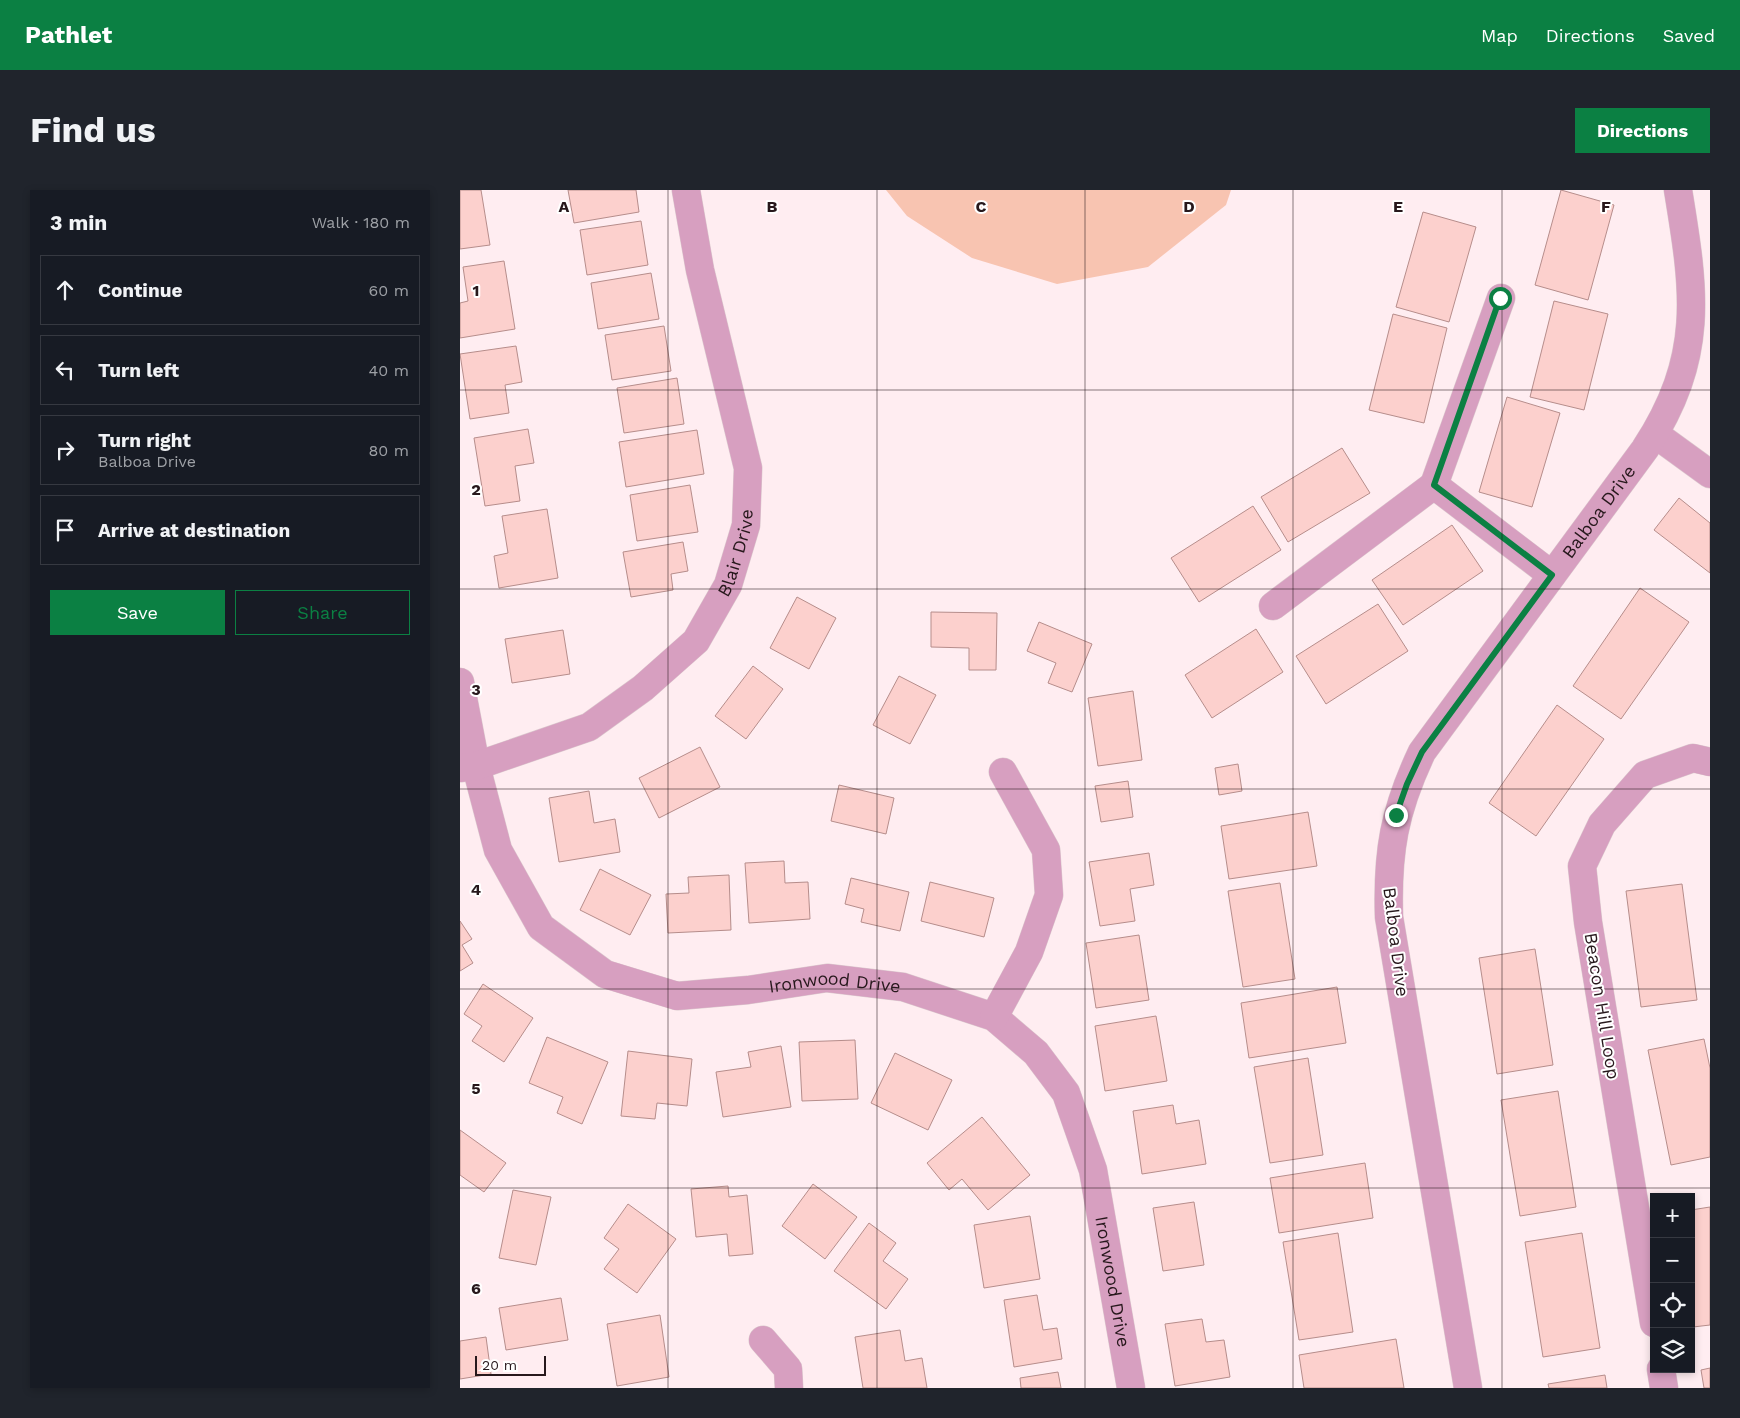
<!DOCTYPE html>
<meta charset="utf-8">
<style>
body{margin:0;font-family:"Work Sans",sans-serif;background:#20242c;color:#f1f3f6}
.controls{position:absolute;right:15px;bottom:15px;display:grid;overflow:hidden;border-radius:0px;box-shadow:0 2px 8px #0003}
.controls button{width:45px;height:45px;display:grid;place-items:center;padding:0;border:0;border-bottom:1px solid #363941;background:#171b24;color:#f1f3f6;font:25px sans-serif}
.scale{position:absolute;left:15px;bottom:12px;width:71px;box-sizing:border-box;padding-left:5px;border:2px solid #27181c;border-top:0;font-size:14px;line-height:18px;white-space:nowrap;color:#27181c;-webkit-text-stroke:4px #fff;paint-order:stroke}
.stop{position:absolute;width:15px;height:15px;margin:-11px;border:4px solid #0b8043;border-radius:50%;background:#fff}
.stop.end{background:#0b8043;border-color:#fff;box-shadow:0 1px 5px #0008}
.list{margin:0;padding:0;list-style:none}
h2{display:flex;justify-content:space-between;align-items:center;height:65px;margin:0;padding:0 20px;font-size:21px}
h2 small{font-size:16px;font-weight:400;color:#9ea1a6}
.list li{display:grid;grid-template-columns:32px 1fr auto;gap:15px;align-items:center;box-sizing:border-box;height:70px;margin:0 10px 10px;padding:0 10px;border:1px solid #363941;border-radius:0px}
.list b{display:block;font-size:19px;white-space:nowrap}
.list p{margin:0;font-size:16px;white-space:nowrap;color:#9ea1a6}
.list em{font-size:16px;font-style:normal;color:#9ea1a6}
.actions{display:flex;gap:10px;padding:15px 20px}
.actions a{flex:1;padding:11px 0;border:1px solid #0b8043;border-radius:0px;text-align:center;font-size:18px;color:#0b8043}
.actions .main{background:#0b8043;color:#fff}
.icon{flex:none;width:28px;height:28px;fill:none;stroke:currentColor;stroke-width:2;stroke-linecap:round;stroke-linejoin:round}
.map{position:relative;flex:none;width:1250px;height:1198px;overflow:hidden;border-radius:0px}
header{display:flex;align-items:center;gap:30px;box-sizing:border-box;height:70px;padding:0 25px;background:#0b8043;color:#fff}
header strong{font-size:24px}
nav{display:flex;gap:28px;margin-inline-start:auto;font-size:18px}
.intro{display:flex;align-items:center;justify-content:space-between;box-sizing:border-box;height:120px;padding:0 30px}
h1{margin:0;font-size:35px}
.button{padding:12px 22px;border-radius:0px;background:#0b8043;color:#fff;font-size:18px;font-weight:700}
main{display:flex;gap:30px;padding:0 30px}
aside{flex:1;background:#171b24;border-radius:0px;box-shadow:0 2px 8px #0003}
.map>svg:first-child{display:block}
</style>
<header>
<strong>Pathlet</strong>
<nav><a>Map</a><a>Directions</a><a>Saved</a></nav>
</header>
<div class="intro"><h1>Find us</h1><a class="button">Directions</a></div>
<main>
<aside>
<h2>3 min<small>Walk · 180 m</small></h2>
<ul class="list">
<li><svg class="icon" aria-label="ahead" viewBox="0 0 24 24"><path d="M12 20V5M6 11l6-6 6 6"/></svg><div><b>Continue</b></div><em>60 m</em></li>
<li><svg class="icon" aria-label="left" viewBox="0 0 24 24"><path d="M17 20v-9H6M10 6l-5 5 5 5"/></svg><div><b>Turn left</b></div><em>40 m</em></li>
<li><svg class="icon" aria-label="right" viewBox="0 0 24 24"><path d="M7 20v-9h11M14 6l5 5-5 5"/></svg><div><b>Turn right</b><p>Balboa Drive</p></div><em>80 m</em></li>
<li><svg class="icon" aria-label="arrive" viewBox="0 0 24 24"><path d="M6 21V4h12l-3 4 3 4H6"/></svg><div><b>Arrive at destination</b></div></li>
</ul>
<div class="actions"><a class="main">Save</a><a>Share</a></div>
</aside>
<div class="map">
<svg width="1250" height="1198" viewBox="0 0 1250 1198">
<rect width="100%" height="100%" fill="#ffedf1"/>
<path fill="#f8c4b1" d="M426,0H771L766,15L688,77L597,94L512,68L447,26Z"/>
<path fill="#fcd0cd" stroke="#b68d8b" d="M0,0H21L30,55L0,59Z
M108,0H176L179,22L114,33Z
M1101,0L1154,15L1128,110L1075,95Z
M963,22L1016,37L989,132L936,117Z
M181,31L188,75L127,85L120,40Z
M44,71L55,139L0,148V113L8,111L3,77Z
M191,83L199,129L138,139L131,93Z
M1094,111L1148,124L1124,220L1070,207Z
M933,124L987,138L964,233L909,220Z
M204,136L211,181L152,190L145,145Z
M56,156L62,192L45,195L49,223L10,229L0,164Z
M217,188L224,234L164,243L157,198Z
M1047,207L1100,223L1072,317L1019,302Z
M68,239L74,273L55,276L60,311L25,316L14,248Z
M237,240L244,284L166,297L159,252Z
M882,258L910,303L828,352L801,307Z
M230,295L238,342L177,351L170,305Z
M1219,308L1250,333V383L1194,340Z
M793,316L821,360L739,412L711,368Z
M87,319L98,388L39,398L34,366L48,363L42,326Z
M992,335L1023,381L943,435L912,390Z
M223,352L228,381L211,384L213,400L171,407L163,362Z
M1180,398L1229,432L1161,529L1113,496Z
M337,407L376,428L349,479L310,458Z
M918,414L948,461L866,514L836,466Z
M471,422L537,423L536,480H509V458L471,457Z
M579,432L632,454L612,502L588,493L596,473L567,461Z
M796,439L823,482L752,528L725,485Z
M103,440L110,484L52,493L45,449Z
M293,476L323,499L286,549L255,526Z
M439,486L476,505L450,554L413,535Z
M673,501L682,570L638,576L628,508Z
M1097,515L1144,549L1076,646L1029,613Z
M240,557L260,597L199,628L179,588Z
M778,574L782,601L759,605L755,578Z
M668,591L673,627L641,632L635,596Z
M379,595L434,608L426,644L371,631Z
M129,601L134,633L155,629L160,662L99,672L89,608Z
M848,622L857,676L769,689L761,636Z
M689,663L694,695L670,699L675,731L640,736L629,672Z
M324,671L325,693L348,692L350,729L289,733L285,673Z
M140,679L191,705L170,745L120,720Z
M269,685L271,740L208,743L206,704L229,703L228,687Z
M391,688L449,702L440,741L401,732L404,719L385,714Z
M470,692L534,708L524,747L461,731Z
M820,693L835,789L783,797L768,701Z
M1222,694L1237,810L1181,817L1166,701Z
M0,731L12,749L2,755L13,773L0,781Z
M679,745L689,810L636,818L626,753Z
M1075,759L1093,875L1037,884L1019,768Z
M23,794L73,828L44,872L12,851L22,836L4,824Z
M877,797L886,853L789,868L781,813Z
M696,826L707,891L645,901L635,836Z
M87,847L148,872L122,934L97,923L103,907L69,893Z
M1244,849L1250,878V967L1211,975L1188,860Z
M395,850L398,909L342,911L339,852Z
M321,856L331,917L263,927L256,882L291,877L288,862Z
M168,861L232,869L227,916L197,913L195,929L161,926Z
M435,863L492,890L468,940L411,913Z
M848,868L863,965L810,973L794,877Z
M1098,901L1116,1017L1060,1026L1041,910Z
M713,915L716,934L739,930L746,974L682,984L673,921Z
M522,927L570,985L528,1020L502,989L489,1000L467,973Z
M0,940L46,973L24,1002L0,985Z
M905,973L913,1028L819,1043L810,988Z
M353,994L397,1027L365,1069L322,1036Z
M268,996L269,1007L287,1005L293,1064L269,1066L267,1044L236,1047L231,999Z
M53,1000L91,1007L76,1075L39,1068Z
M734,1012L744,1075L703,1081L693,1018Z
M168,1014L216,1049L177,1103L144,1079L159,1059L144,1048Z
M1250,1017V1135L1233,1137L1231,1020Z
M570,1026L580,1089L524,1098L514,1035Z
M409,1033L436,1053L423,1071L448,1089L426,1119L374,1081Z
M878,1043L893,1142L839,1150L823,1052Z
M1122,1043L1140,1158L1083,1167L1065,1052Z
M577,1105L583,1140L597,1138L602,1169L554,1177L544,1110Z
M101,1108L108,1150L46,1160L39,1118Z
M200,1125L209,1187L157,1196L147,1134Z
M742,1129L746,1152L764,1150L770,1187L715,1196L705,1134Z
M440,1140L445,1171L462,1168L467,1198H403L395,1147Z
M26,1147L31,1184L0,1189V1151Z
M936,1149L944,1198H844L839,1165Z
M1250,1178V1198H1244L1241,1180Z
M598,1182L601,1198H561L560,1188Z
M1145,1185L1147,1198H1089L1088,1194Z"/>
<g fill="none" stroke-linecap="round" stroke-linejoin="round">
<defs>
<g id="minor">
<path d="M1041,108L974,295L1092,385"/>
<path d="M1195,244L1250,284"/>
<path d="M813,416L974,295"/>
<path id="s1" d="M0,492L16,576L38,660L81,737L145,784L217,806L288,800L367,788L443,797L534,827L576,863L606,903L633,980L671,1198"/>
<path id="s2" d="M0,578L16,576L129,537L183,498L236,451L268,395L286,335L288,278L240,80L226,0"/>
<path d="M534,827L569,762L589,705L586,660L543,582"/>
<path d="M1194,1133L1128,732L1122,676L1142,634L1185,585L1233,568L1250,572"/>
<path d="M303,1150L328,1179L329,1198"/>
<path d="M1201,1179L1204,1198"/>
<path id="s3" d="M1008,1198L929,727C927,662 934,621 962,562L1185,259C1245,167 1235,103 1218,0"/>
</g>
</defs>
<use href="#minor" stroke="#dccbcf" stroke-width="29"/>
<use href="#minor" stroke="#d79fc0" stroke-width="28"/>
</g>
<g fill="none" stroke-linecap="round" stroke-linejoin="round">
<path stroke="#0b8043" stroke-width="6" d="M936,625L947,594L962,562L1092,385L974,295L1040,108"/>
</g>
<path fill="none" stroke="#27181c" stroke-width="1" stroke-opacity="0.55" d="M208,0V1198M417,0V1198M625,0V1198M833,0V1198M1042,0V1198M0,200H1250M0,399H1250M0,599H1250M0,799H1250M0,998H1250"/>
<g text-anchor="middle" stroke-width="4" stroke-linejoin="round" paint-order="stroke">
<g font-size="18" fill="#27181c" stroke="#fff">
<text dy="6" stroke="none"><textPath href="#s3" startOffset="946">Balboa Drive</textPath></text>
<text dy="6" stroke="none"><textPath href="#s2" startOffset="371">Blair Drive</textPath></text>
<text transform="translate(936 752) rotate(83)" y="6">Balboa Drive</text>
<text dy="6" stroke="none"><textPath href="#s1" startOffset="574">Ironwood Drive</textPath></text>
<text transform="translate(1142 816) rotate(81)" y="6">Beacon Hill Loop</text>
<text dy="6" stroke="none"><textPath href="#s1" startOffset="1039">Ironwood Drive</textPath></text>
</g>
</g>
<g font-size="16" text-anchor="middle" font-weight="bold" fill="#27181c" stroke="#fff" stroke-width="4" stroke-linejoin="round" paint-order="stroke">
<text x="104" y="22">A</text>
<text x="312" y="22">B</text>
<text x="521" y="22">C</text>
<text x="729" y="22">D</text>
<text x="938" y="22">E</text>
<text x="1146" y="22">F</text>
<text x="16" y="106">1</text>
<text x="16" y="305">2</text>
<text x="16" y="505">3</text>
<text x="16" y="705">4</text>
<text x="16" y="904">5</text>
<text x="16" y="1104">6</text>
</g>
</svg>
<div class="controls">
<button>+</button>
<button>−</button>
<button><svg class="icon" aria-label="locate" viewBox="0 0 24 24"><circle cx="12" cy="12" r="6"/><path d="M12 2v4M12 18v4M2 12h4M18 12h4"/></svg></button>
<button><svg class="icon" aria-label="layers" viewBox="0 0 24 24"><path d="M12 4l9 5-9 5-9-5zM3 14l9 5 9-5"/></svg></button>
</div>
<div class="scale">20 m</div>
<div class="stop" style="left:1040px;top:108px"></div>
<div class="stop end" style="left:936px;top:625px"></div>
</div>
</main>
